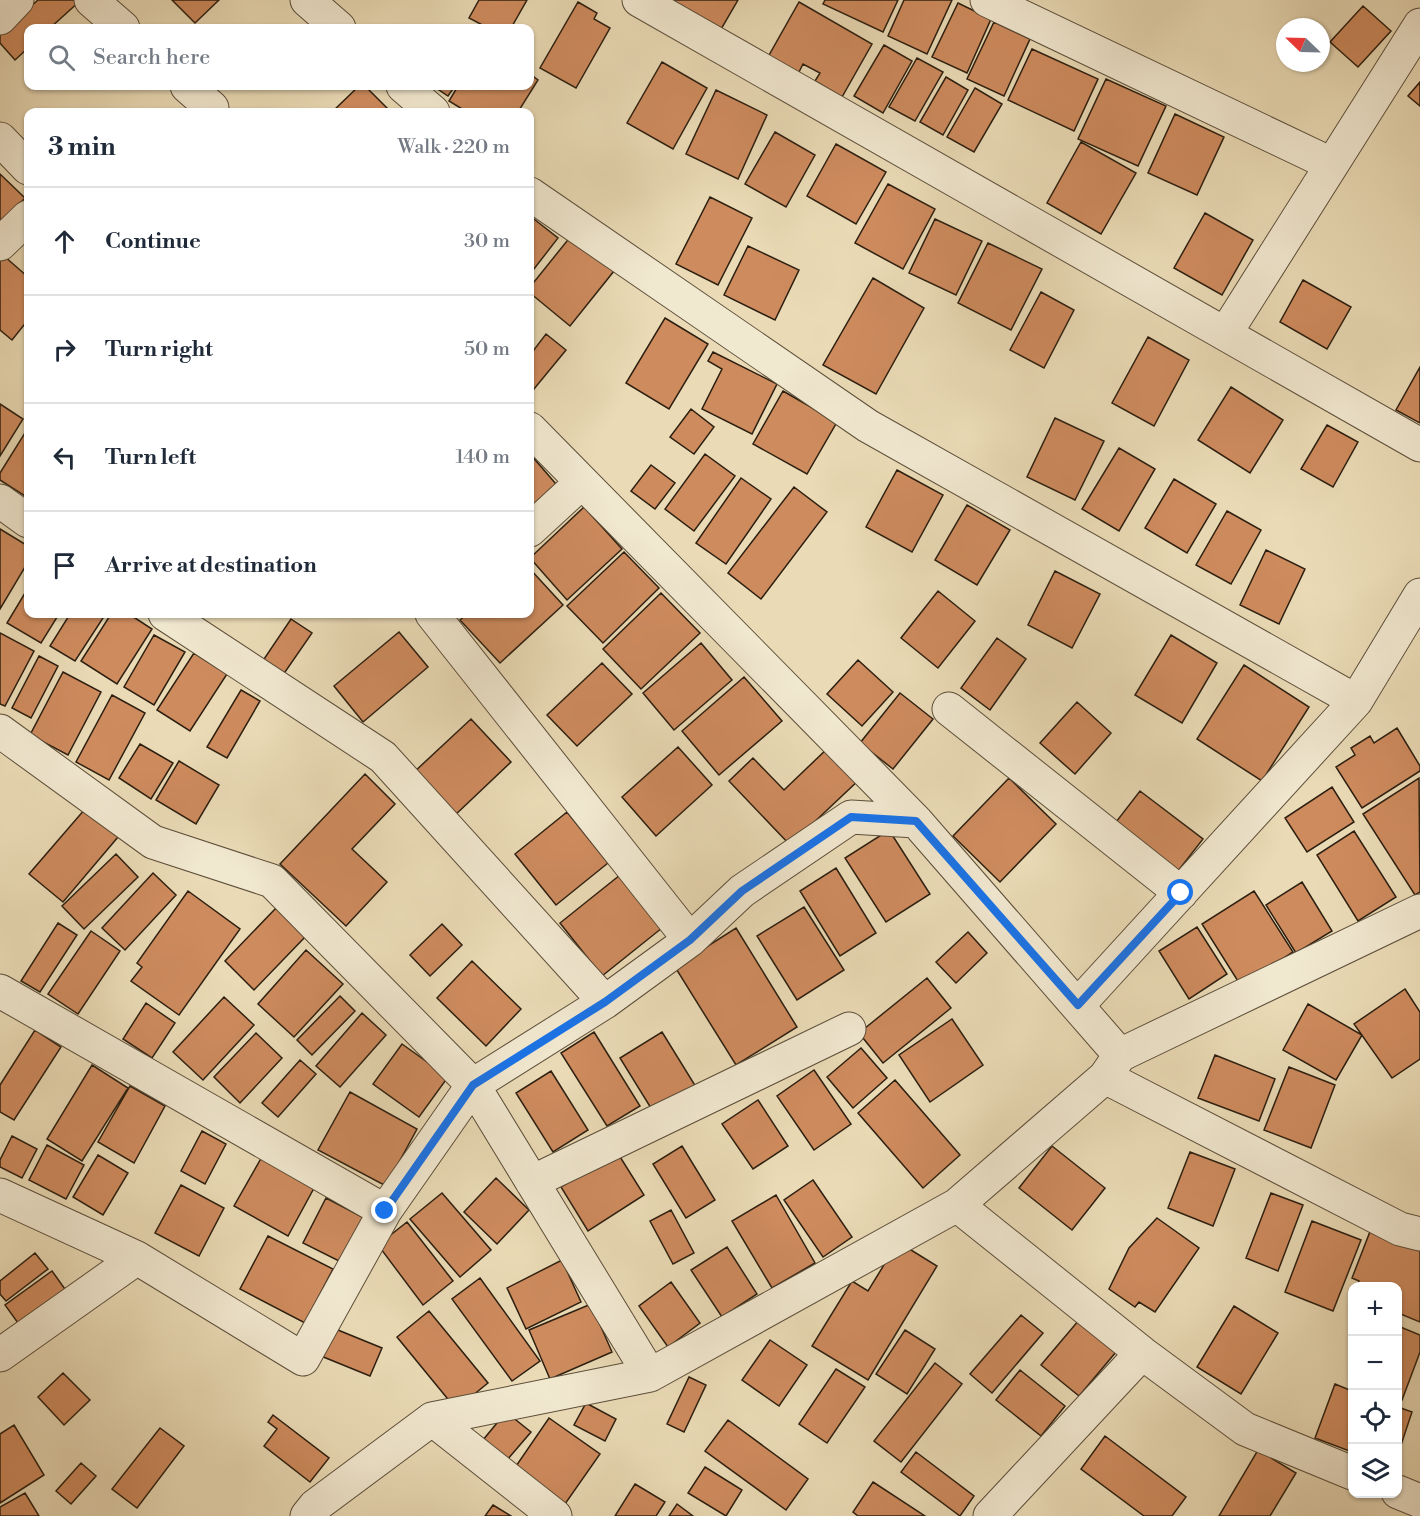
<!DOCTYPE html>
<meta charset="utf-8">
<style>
body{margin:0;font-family:"Libre Bodoni",serif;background:#f2f2f3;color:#1f2937}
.controls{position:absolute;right:18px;bottom:18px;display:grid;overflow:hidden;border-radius:12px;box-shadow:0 2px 4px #0004}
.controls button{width:54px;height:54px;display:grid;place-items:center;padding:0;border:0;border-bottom:2px solid #e0e1e3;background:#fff;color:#1f2937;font:30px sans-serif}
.compass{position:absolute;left:1276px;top:18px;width:54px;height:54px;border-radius:50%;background:#fff;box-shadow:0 2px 4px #0004;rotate:293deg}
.stop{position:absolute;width:18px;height:18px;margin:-14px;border:4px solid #1a73e8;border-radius:50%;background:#fff}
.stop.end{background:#1a73e8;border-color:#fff;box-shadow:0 2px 6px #0008}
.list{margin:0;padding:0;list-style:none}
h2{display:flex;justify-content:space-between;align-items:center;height:78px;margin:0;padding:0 24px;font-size:26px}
h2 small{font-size:20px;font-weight:400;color:#747a83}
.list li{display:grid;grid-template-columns:39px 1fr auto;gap:18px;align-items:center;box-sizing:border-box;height:108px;padding:0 24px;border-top:2px solid #e0e1e3}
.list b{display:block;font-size:22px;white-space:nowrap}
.list em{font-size:20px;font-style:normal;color:#747a83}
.icon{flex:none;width:33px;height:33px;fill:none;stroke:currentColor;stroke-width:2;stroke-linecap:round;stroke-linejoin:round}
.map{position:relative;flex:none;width:1420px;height:1516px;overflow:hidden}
.search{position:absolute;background:#fff;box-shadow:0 2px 4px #0004;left:24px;top:24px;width:510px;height:66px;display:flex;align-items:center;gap:15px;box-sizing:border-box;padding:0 21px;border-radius:12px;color:#747a83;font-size:22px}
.panel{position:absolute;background:#fff;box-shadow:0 2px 4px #0004;left:24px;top:108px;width:510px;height:510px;border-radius:12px}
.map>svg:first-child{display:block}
</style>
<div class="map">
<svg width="1420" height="1516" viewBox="0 0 1420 1516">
<rect width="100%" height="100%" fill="#eadbb6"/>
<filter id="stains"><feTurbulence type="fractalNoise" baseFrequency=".00333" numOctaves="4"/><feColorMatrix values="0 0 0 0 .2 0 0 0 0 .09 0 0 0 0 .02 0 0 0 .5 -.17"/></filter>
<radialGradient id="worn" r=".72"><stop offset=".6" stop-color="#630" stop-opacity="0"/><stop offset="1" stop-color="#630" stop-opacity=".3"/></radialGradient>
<path fill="#ce8b5e" stroke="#2c1f10" stroke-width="1.5" d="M38,0H81L50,28H28V48L15,60L0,43V34Z
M172,0H219L195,23Z
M479,0H527L511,28H488L469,18Z
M665,0H738L720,31Z
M825,0H898L883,32L823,4Z
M904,0H952L927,54L888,36Z
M578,2L597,13L594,19L610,28L576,88L540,68Z
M799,2L872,44L842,97L815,81L820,73L803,64L798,74L768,57Z
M958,3L991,19L967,73L932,57Z
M1363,6L1391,31L1358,67L1330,42Z
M994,22L1030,39L1004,96L967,79Z
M884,45L912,61L883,113L854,96Z
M1032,49L1098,79L1074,131L1008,100Z
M917,58L943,72L915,121L889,107Z
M662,62L707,88L673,149L627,123Z
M530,74L538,80L518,112H467L449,101L458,86H530Z
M946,77L968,90L943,135L920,122Z
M1106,79L1166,106L1138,166L1078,139Z
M1420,82V106L1408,96Z
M359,86H365L391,112H332Z
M433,86H455L448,96Z
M975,88L1002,104L974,152L947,137Z
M716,90L767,115L738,179L686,154Z
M1175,114L1224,137L1197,195L1148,173Z
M775,132L815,155L786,207L745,184Z
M1081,142L1136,173L1101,234L1047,203Z
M836,144L886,172L856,224L807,196Z
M0,174L25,198L0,224Z
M888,184L935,209L903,269L855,243Z
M710,197L752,218L718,285L676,264Z
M1205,213L1253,240L1222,295L1174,268Z
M530,216L558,238L530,274Z
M935,219L982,241L956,295L909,273Z
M571,236L614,271L570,326L530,293V287Z
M988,243L1042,269L1011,330L958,303Z
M748,246L799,270L775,320L724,295Z
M4,256L28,277V320L12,340L0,330V261Z
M873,278L924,308L876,394L823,365Z
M1303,280L1351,307L1327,349L1280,322Z
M1041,292L1074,310L1044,368L1010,350Z
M665,318L708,344L669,409L626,383Z
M546,334L566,350L534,389L530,386V355Z
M1148,337L1189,360L1154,426L1112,403Z
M713,352L777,384L752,434L702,409L722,369L708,361Z
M1420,367V423L1396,410Z
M1231,387L1283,420L1250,473L1198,440Z
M783,391L837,422L807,474L753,444Z
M0,404L23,419L0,456Z
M691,409L714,427L694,454L670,437Z
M1055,418L1104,441L1075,500L1027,477Z
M1327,425L1358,442L1333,487L1301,469Z
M28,428V498L0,480V473Z
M1119,448L1155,469L1119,531L1082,509Z
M530,454L556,484L530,508Z
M705,454L735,476L694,531L665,509Z
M651,465L675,483L655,509L631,491Z
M897,470L943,495L912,552L866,527Z
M741,478L771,499L726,564L696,543Z
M1174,479L1216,504L1187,553L1145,528Z
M794,487L827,512L761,599L728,573Z
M967,505L1010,530L977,585L935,560Z
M584,507L622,549L567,600L530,558Z
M1227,511L1261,530L1231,584L1196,565Z
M0,529L28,546V562L0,609Z
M1266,550L1305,569L1279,624L1240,605Z
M624,552L659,588L603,643L567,606Z
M530,569L563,605L500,663L460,620L467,614H530Z
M1055,571L1100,594L1072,648L1028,625Z
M28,588V614H59L41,643L7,623Z
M938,591L975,621L938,668L901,638Z
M661,593L700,633L641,689L603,649Z
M70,614H96L103,618L75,661L50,646Z
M111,614H129L152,629L117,684L81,661Z
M291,619L312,633L283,675L262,662Z
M399,632L428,667L363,722L334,686Z
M0,633L34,651L5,706L0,704Z
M154,635L185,652L154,705L124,687Z
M1171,635L1217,663L1182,723L1135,695Z
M997,638L1026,659L990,710L961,688Z
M701,643L732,680L674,730L643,693Z
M194,653L227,674L190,731L157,710Z
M39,656L58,666L31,718L12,708Z
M858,660L893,692L862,726L827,694Z
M602,663L632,694L577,746L547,715Z
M1244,665L1309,707L1262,781L1197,739Z
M63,672L101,692L68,755L30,735Z
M744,677L782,721L719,775L682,731Z
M241,690L260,701L227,758L207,747Z
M900,693L933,719L893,769L860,743Z
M112,695L145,713L109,780L76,762Z
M1077,702L1111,733L1075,774L1040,743Z
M471,719L511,762L452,818L412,774Z
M1397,728L1420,766V771L1362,808L1336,767L1355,755L1351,748L1370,736L1374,743Z
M140,744L173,763L151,799L119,778Z
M830,746L861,778L790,845L729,781L753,758L784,790Z
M678,747L712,785L656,836L622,797Z
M179,761L219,785L196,824L156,800Z
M365,774L395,804L352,849L387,882L346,926L280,864Z
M1009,778L1056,824L1000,882L953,836Z
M1419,778L1420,892L1415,895L1363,814Z
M1332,787L1354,822L1307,852L1285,818Z
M1140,791L1203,839L1178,871L1116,822Z
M85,809L118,837L63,902L29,874Z
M567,812L608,863L556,905L515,854Z
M889,830L930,894L886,922L845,858Z
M1354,831L1396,897L1358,921L1317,855Z
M116,854L138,877L84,929L62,906Z
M836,868L876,933L840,956L800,891Z
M153,873L176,895L125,950L102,928Z
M620,875L662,928L602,976L560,923Z
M1302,882L1332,931L1296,953L1266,905Z
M188,891L240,929L179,1015L131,981L142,967L137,963Z
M1254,891L1293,952L1241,986L1202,924Z
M804,907L844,970L797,1000L757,936Z
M276,908L306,936L254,990L225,961Z
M58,923L77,935L40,992L21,981Z
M442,924L462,945L430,976L410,955Z
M1197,927L1227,974L1189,999L1159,951Z
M736,928L797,1027L736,1065L675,967Z
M91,931L120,951L78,1014L48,994Z
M968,932L987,953L956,983L936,962Z
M306,950L343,984L294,1037L258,1004Z
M472,961L521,1009L486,1046L437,998Z
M927,978L951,1008L883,1063L859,1033Z
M1405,989L1420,1012V1059L1392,1078L1354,1024Z
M340,996L355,1011L312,1055L297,1040Z
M224,997L254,1025L203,1080L173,1052Z
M146,1003L175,1023L152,1058L123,1039Z
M1308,1004L1362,1035L1336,1080L1283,1050Z
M362,1013L386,1035L340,1087L316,1066Z
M952,1019L983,1065L930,1102L899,1055Z
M35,1030L61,1047L14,1120L0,1112V1085Z
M594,1032L640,1106L607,1126L561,1053Z
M662,1032L696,1087L654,1113L620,1058Z
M256,1033L282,1058L240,1103L214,1077Z
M402,1044L448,1077L419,1117L373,1084Z
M861,1048L887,1078L853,1108L827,1077Z
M1215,1055L1275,1079L1259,1121L1198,1098Z
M300,1060L316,1074L278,1117L262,1103Z
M92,1065L128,1088L82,1161L47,1139Z
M1289,1067L1335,1085L1311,1148L1264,1130Z
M814,1070L851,1124L814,1150L777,1096Z
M551,1071L588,1130L553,1152L516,1093Z
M895,1080L960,1155L923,1188L858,1113Z
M130,1086L165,1106L134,1163L98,1142Z
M350,1092L417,1129L386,1186L318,1150Z
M758,1100L788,1146L753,1169L722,1124Z
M202,1131L226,1144L205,1184L181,1171Z
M12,1136L37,1149L22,1178L0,1167V1160Z
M47,1145L84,1165L66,1199L29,1180Z
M682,1146L715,1200L686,1218L653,1164Z
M1052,1146L1105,1188L1072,1230L1019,1188Z
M267,1148L320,1177L288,1236L234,1206Z
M617,1152L644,1195L588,1231L561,1187Z
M1190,1152L1235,1169L1213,1226L1168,1208Z
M98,1155L128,1173L103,1215L73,1197Z
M496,1178L529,1210L497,1244L464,1212Z
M813,1180L852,1237L823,1257L784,1200Z
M181,1185L224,1208L199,1256L155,1233Z
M442,1193L491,1250L460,1277L410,1219Z
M1271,1193L1303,1205L1278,1271L1246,1258Z
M776,1195L815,1263L772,1288L732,1221Z
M326,1198L368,1220L345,1264L303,1243Z
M671,1210L694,1253L673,1264L650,1221Z
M1157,1218L1199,1248L1155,1312L1139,1302L1135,1307L1109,1289L1129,1248Z
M1312,1221L1361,1240L1333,1311L1285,1292Z
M407,1222L453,1281L423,1305L378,1245Z
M1371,1229L1420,1247V1322L1398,1313V1286H1357L1359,1281L1352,1278Z
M268,1236L333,1269L305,1323L240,1289Z
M898,1242L937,1266L868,1380L812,1346L852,1281L868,1291Z
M727,1247L757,1294L722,1317L691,1270Z
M35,1253L48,1269L6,1301L0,1294V1281Z
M562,1260L581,1302L526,1329L507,1288Z
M52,1271L70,1296L23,1330L5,1305Z
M480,1278L540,1361L512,1381L452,1299Z
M671,1282L700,1323L668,1347L639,1306Z
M591,1304L612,1352L550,1379L529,1330Z
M1234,1306L1278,1333L1241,1394L1197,1367Z
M429,1311L488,1383L456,1409L397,1337Z
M1021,1315L1043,1333L992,1393L970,1374Z
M1079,1320L1116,1352L1079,1396L1041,1365Z
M1398,1326L1420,1335V1352L1402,1400L1398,1399Z
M333,1328L382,1348L370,1376L321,1356Z
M905,1330L935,1349L907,1394L876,1374Z
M770,1340L807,1365L779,1406L742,1380Z
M935,1363L962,1384L901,1462L874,1441Z
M836,1369L865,1387L827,1443L799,1424Z
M1020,1370L1065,1406L1041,1436L996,1400Z
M63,1373L90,1400L64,1425L38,1397Z
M689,1377L706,1385L684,1432L667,1424Z
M1335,1384L1352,1391V1452L1315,1438Z
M586,1403L616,1419L605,1441L574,1425Z
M1398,1407L1412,1412L1398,1454Z
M506,1412L531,1432L507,1460L483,1440Z
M273,1415L329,1458L310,1482L264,1446L277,1429L268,1422Z
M549,1418L600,1454L565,1504L514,1469Z
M728,1420L808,1479L786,1510L705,1451Z
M14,1425L44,1475L0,1503V1434Z
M160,1428L184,1446L137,1508L112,1489Z
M1105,1436L1186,1497L1172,1516H1144L1081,1469Z
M1258,1450L1296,1473L1270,1516H1219Z
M916,1452L974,1496L960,1516L901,1472Z
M81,1463L96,1476L71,1504L56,1491Z
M705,1467L742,1490L726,1516L688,1493Z
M873,1482L925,1516H858L853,1512Z
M635,1484L665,1502L656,1516H615Z
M25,1493L39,1516H0V1507Z
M677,1504L693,1516H669Z
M493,1505L511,1516H485Z"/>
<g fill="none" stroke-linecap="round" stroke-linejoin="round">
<defs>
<path id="minor" d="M91,0L123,28
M307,0L339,28
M639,0L1420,445
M987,0L1331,164
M0,18L17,0
M187,86L212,108
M403,86L433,112
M0,139L28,168
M530,194L868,426L1356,701
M0,244L28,217
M1225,334L1420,25
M530,429L916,821L1120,1055
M0,501L28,521
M530,530L582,482
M165,614L383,757L605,1002
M432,614L690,940
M949,709L1181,893
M0,731L153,842L272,881L473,1085L650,1375
M0,991L385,1211
M1078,1005L1356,701L1420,595
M1105,1077L1400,1229L1420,1234
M532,1182L849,1029
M0,1195L137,1258L303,1359L385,1211L473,1085L605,1002L690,940L742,891L851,817L916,821
M957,1205L1142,1353L1245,1429L1352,1473
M0,1355L137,1258
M432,1419L555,1516
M1398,1492L1420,1501
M307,1516L315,1506L432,1419L650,1375L957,1205L1105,1077L1120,1055L1420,911
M990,1516L1142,1353"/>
</defs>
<use href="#minor" stroke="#5c4e3a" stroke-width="35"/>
<use href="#minor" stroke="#f1e8d0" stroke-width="33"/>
</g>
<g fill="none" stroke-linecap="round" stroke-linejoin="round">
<path stroke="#1a73e8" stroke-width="8" d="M385,1211L473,1085L605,1002L690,940L742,891L851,817L916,821L1078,1005L1181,893"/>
</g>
<rect width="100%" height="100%" filter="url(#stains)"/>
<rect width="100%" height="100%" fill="url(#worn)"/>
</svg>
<div class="controls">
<button>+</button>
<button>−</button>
<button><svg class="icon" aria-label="locate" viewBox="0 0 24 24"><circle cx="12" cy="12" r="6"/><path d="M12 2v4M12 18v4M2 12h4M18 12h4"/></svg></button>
<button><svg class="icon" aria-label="layers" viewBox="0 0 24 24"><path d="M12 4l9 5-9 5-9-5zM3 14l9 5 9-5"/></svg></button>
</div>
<svg class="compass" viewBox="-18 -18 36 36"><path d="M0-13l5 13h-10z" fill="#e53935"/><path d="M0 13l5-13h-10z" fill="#747a83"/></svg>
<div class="stop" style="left:1181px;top:893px"></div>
<div class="stop end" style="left:385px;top:1211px"></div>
<div class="search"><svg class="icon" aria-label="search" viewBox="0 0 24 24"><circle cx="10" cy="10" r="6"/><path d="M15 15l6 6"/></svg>Search here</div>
<section class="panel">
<h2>3 min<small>Walk · 220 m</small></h2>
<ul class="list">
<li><svg class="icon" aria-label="ahead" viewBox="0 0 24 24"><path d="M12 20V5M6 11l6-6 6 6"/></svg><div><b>Continue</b></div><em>30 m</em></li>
<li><svg class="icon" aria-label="right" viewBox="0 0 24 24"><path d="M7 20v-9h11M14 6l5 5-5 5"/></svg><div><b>Turn right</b></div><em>50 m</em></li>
<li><svg class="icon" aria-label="left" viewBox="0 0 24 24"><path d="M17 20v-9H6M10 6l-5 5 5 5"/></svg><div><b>Turn left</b></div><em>140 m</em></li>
<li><svg class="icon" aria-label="arrive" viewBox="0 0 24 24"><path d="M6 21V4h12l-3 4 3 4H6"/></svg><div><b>Arrive at destination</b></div></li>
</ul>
</section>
</div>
